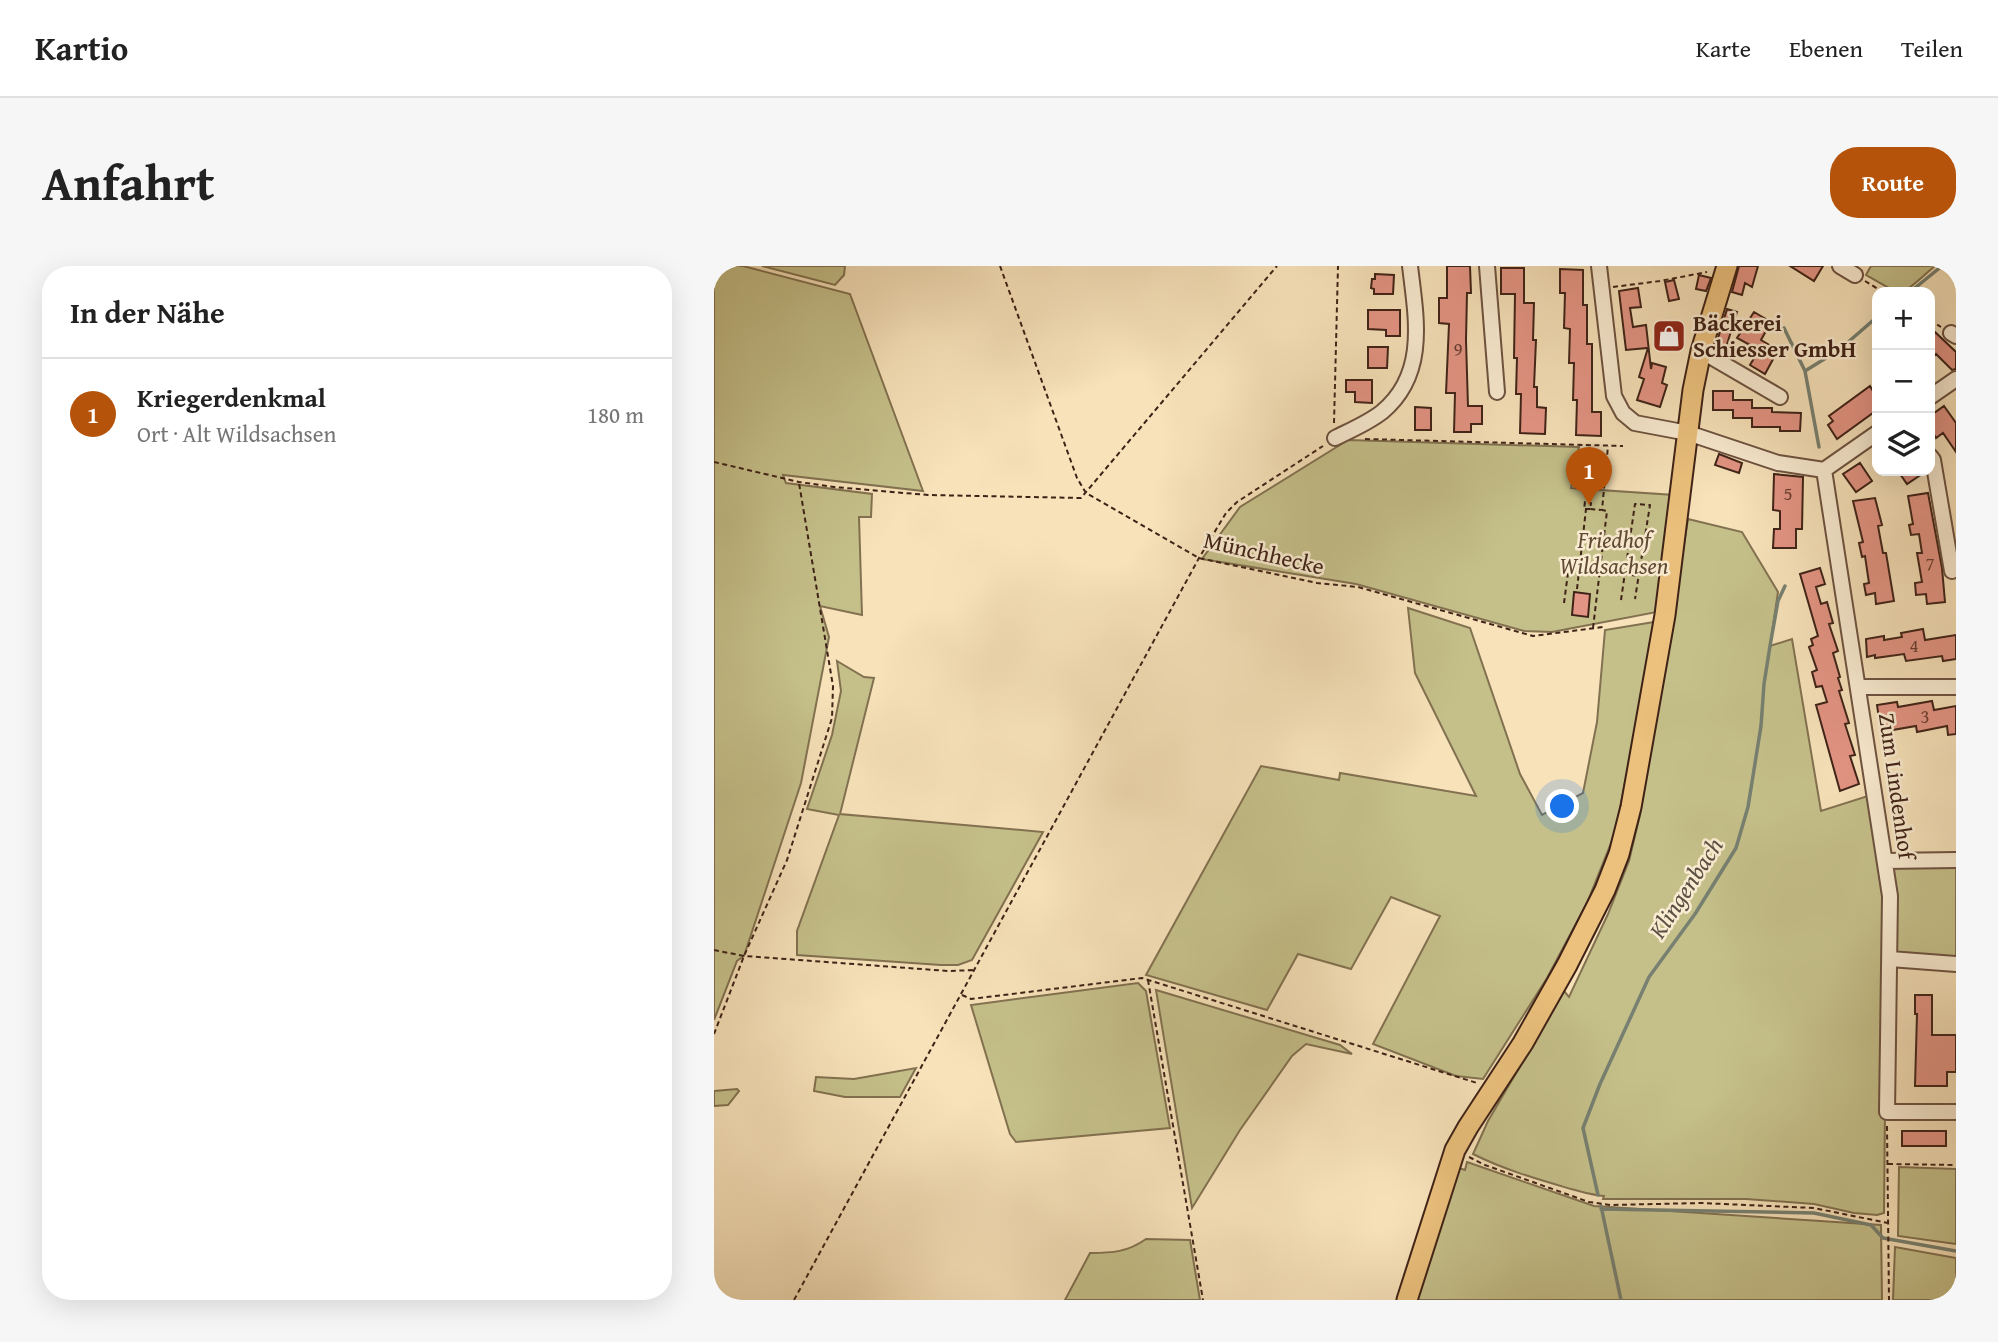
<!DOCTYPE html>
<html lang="de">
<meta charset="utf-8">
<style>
body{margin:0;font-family:"Gentium Book Plus",serif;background:#f6f6f6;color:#222}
.controls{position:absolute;right:21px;top:21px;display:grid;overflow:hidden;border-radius:14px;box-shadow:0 7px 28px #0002}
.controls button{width:63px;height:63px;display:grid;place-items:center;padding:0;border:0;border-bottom:2px solid #e0e0e0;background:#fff;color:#222;font:35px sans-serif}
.you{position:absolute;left:849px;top:541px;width:24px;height:24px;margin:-18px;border:5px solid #fff;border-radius:50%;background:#1a73e8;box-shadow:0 0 0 10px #1a73e833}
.badge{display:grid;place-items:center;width:46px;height:46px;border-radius:50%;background:#b45309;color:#fff;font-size:23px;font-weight:700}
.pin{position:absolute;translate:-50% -58px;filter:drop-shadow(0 2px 4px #0008)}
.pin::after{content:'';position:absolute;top:37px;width:24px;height:21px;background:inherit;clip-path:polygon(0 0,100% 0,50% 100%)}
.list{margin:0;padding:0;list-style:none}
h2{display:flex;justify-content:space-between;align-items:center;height:91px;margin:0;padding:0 28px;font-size:30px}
h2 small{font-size:23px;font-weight:400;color:#767676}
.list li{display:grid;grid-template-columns:46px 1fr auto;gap:21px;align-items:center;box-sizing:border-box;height:112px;padding:0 28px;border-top:2px solid #e0e0e0}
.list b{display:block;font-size:26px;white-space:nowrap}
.list p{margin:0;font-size:23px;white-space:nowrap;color:#767676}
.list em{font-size:23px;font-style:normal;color:#767676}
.icon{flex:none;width:38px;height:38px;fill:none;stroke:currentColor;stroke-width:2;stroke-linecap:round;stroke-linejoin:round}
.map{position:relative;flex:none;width:1242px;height:1034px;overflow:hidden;border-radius:28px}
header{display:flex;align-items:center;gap:42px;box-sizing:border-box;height:98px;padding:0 35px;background:#fff;border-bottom:2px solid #e0e0e0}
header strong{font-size:33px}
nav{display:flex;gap:38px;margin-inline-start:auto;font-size:24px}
.intro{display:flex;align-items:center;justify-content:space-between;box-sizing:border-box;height:168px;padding:0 42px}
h1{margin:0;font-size:49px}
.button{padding:18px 32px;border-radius:28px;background:#b45309;color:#fff;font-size:24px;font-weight:700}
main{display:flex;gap:42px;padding:0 42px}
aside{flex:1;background:#fff;border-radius:28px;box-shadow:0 7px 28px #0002}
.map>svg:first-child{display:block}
</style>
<header>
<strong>Kartio</strong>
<nav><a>Karte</a><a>Ebenen</a><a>Teilen</a></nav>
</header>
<div class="intro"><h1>Anfahrt</h1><a class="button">Route</a></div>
<main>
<aside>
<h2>In der Nähe<small></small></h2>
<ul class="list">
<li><span class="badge">1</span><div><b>Kriegerdenkmal</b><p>Ort · Alt Wildsachsen</p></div><em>180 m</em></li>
</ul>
</aside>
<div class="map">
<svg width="1242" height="1034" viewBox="0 0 1242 1034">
<rect width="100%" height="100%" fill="#f7e2ba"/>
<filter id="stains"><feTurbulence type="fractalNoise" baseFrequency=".00286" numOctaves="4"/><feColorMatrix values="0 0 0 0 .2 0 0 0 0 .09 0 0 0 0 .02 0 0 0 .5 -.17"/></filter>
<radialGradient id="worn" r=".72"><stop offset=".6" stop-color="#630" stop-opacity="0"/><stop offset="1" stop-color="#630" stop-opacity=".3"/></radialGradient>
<path fill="#c5c08a" stroke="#827150" stroke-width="2" d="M0,0H29L136,28L209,225L69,209L72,217L158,228L157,251H145L148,349L106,340L115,371L87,517L30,690L23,695L0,754Z
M48,0H131L130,9L121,19Z
M1157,0H1221C1185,30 1193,33 1152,9Z
M634,174L865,181L857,222L960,229L943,346L838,366L810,365L642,318L488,293L526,241Z
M974,253L1028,266L1064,326L1056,380L1078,373L1107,545L1157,529L1173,639L1170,947L1163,949L1140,947L1100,938L1032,933H889L890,930C878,929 869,926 857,923C823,913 791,904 759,888L774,855L850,725L855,731L894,648L915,595L926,549Z
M694,342L756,362L806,508L828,549L869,527L883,456L891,364L940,356L922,461L901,567L873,637L833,712L769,813L742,810L659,778L726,650L677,631L637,703L584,688L553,744L432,709L547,500L625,514L626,507L762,530L701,407Z
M123,395L150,411L160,412L126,548L329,566L258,694L244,699H227L83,689V665L125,549L93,543L118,469L127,425Z
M1242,600V696L1189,693L1182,686L1177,601Z
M424,717L432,725L456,862L302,876L296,868L257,739Z
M442,724L626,779L638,788L592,778L578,790L526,864L478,942Z
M202,802L186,831H131L100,825L102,811L140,813Z
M23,823L25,825L14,839L0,840V825Z
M753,896L880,940L1167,959L1168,1034H702L742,901L751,904Z
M1185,901L1242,903V978L1184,970Z
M432,973L476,974L486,1034H351L376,987C398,987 414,986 432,973Z
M1181,981L1242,992V1034H1179Z"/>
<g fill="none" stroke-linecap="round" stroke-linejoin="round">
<path stroke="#778071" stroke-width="3.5" d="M1196,26L1228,0
M1070,62L1091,105L1105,181
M1091,105L1125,84L1163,51
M884,929L869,862L886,818L935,711L981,648L1022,582L1034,541L1047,460L1050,418L1056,380L1064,335L1071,320
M887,940L907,1034
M887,943L1100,947L1157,959L1169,972L1242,985"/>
</g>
<path fill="#e49484" stroke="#3f2217" stroke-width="2" d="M733,0H756L757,27H753L752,74L754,140H768V158H757V166H740L741,127H732L735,58L725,57V32H733Z
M1025,0H1044L1038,21L1031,17L1028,29L1018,26Z
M1076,0H1109L1100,15Z
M787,2H810V37H820L819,74H822L820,121H823V141L832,142L831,168L806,167L807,128H802L803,92H800L801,28H787Z
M846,3L869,4V39H873V78H878V146H887V170L862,169L863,134H859L860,97H855L856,63L850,62L851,27H846Z
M661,8L680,9L679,28H660V23L657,22L658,13H661Z
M985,9L997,12L992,25L982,23Z
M960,14L965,33L955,35L951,16Z
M924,22L927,41L916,42L919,61L932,59L937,103L938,97L952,101L948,117L953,119L946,141L923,134L930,113L925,111L934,82L912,84L905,25Z
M1013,43L1023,46L1010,88L1001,82Z
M654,44H686V70H672V64L654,63Z
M1040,46L1057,56L1047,74L1064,84L1051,108L1036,99L1045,84L1023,72Z
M950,57L964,60L958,83L943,79Z
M1221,66L1242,86V103L1238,104L1222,88L1216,94V70Z
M654,81H674L673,102H654Z
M632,114H658V137L641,136V126H632Z
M1156,120L1163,132V144L1123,173L1114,159L1119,155L1115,150Z
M999,125H1019V134H1038V142H1058V146L1087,147L1086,165H1066V161H1038V152H1019V144H999Z
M1230,140L1242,157V186L1229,167L1222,172L1216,162V150Z
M701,141L717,142V164H701Z
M1005,188L1028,197L1025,207L1001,199Z
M1146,197L1158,215L1142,226L1129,208Z
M1184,205H1211V206L1193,218Z
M1060,208L1089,211L1088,263H1082V282H1059L1060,263H1066V245L1059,244Z
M1214,227L1228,302L1231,336L1213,338L1212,328L1202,329L1201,317L1208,316L1203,287H1208L1205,268L1197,269L1195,259L1199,258L1194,230Z
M1161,232L1168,259L1164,260L1169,287H1172L1180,335L1162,338L1161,327L1152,329L1150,318L1155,317L1151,290L1148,291L1145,277L1149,276L1139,235Z
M1106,302L1111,318L1102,321L1107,338L1113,336L1119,357L1115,358L1124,385L1119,387L1126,411L1124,412L1128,424L1125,425L1135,457L1131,458L1141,489L1136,490L1145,518L1126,525L1102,439L1113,436L1108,420L1102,421L1098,406L1103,404L1095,381L1099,379L1097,373L1104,370L1086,308Z
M860,326L876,328L874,351L858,349Z
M1209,363L1211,374L1242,369V393L1229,395L1228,390L1192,395L1190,388L1161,392V389L1153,391L1152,373L1170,370V374L1188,371L1187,367Z
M1218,435L1220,444L1242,440V468L1234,469L1233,460L1203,466L1202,460L1167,466L1163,439L1183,436L1184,441Z
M1201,729H1218V769H1242V806H1233V820H1201L1203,748H1201Z
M1188,865H1232V880H1188Z"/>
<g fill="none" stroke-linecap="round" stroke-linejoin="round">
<defs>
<path id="minor" d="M773,0L783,126
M885,0L900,130L909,147L921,157L974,167L1064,197L1110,204L1163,167
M1126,0L1141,9
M1237,67L1242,70
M987,85L1066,131
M1216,131L1242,113
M621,172C637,164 654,157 668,146C714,108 702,51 696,0
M1216,190L1219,194L1238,305
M1110,204L1176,630L1173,846H1242
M1145,421H1242
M1171,595L1242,594
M1176,693L1242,698"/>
<path id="major" d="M693,1034L741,884L754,861L809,777L853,699L891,624L905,588L917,541L951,349L979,124L987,85L1013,0"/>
</defs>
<use href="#minor" stroke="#6d5240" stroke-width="18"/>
<use href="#major" stroke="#3f2217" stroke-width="23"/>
<path stroke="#3f2217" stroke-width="2" stroke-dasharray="5 3.5" stroke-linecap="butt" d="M286,0L363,212L372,227L485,292L603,317L644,321L819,370L889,361
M1151,15L1169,26
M899,21L946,15L993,6
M1216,54L1227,61
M620,157L624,0
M651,173L909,180
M0,196L85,216L120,221L214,229L367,232L563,0
M876,243H870L871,236L877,237L876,243L887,244
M867,301L923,310
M863,323L872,243
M907,334L921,238L936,239L921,333
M850,337L854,307
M879,362L893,245L888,244L894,180
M0,684L30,690L235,705L260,704
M434,714L489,1034
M248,729L257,733L428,712L763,817
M0,768L30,690L73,594L118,452L119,420L85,217
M1173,860L1175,1034
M755,891L771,899L875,936L896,939L987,937L1100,942L1174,957
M1174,898L1242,899
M80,1034L485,292L512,247L523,236L609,180"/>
<use href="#minor" stroke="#faecd2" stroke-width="14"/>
<use href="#major" stroke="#ecc17d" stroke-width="19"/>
</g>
<defs>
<symbol id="shop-square" viewBox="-11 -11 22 22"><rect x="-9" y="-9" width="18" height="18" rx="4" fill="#8f2418" stroke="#faecd2"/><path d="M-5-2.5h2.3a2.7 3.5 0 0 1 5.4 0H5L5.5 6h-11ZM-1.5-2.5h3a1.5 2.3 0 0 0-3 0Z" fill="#fff"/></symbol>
</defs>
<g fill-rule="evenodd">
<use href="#shop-square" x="936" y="51" width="38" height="38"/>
</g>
<g text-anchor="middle" stroke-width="5" stroke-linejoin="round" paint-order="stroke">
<g font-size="19" fill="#683e32">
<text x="744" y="90">9</text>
<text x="1074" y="234">5</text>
<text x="1216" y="304">7</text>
<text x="1200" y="386">4</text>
<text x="1211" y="457">3</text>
</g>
<g font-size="23" font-weight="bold" fill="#3f2217" stroke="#faecd2" text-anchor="start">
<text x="979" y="65">Bäckerei<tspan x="979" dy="26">Schiesser GmbH</tspan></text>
</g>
<g font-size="23" font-style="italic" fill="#604a34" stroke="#faecd2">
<text x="900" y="282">Friedhof<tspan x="900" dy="26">Wildsachsen</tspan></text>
</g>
<g font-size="23" fill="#3f2217" stroke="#faecd2">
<text transform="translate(550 287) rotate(13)" y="8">Münchhecke</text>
<text transform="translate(1183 520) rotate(82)" y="8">Zum Lindenhof</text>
</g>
<g font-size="24" font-style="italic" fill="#5b5144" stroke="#faecd2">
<text transform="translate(972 622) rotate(-57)" y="8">Klingenbach</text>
</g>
</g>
<rect width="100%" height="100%" filter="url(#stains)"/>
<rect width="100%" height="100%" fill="url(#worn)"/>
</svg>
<div class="controls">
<button>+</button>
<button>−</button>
<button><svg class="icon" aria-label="layers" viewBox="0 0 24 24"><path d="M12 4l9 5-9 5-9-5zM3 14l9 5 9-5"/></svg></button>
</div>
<div class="you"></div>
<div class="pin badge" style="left:875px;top:239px">1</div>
</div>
</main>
